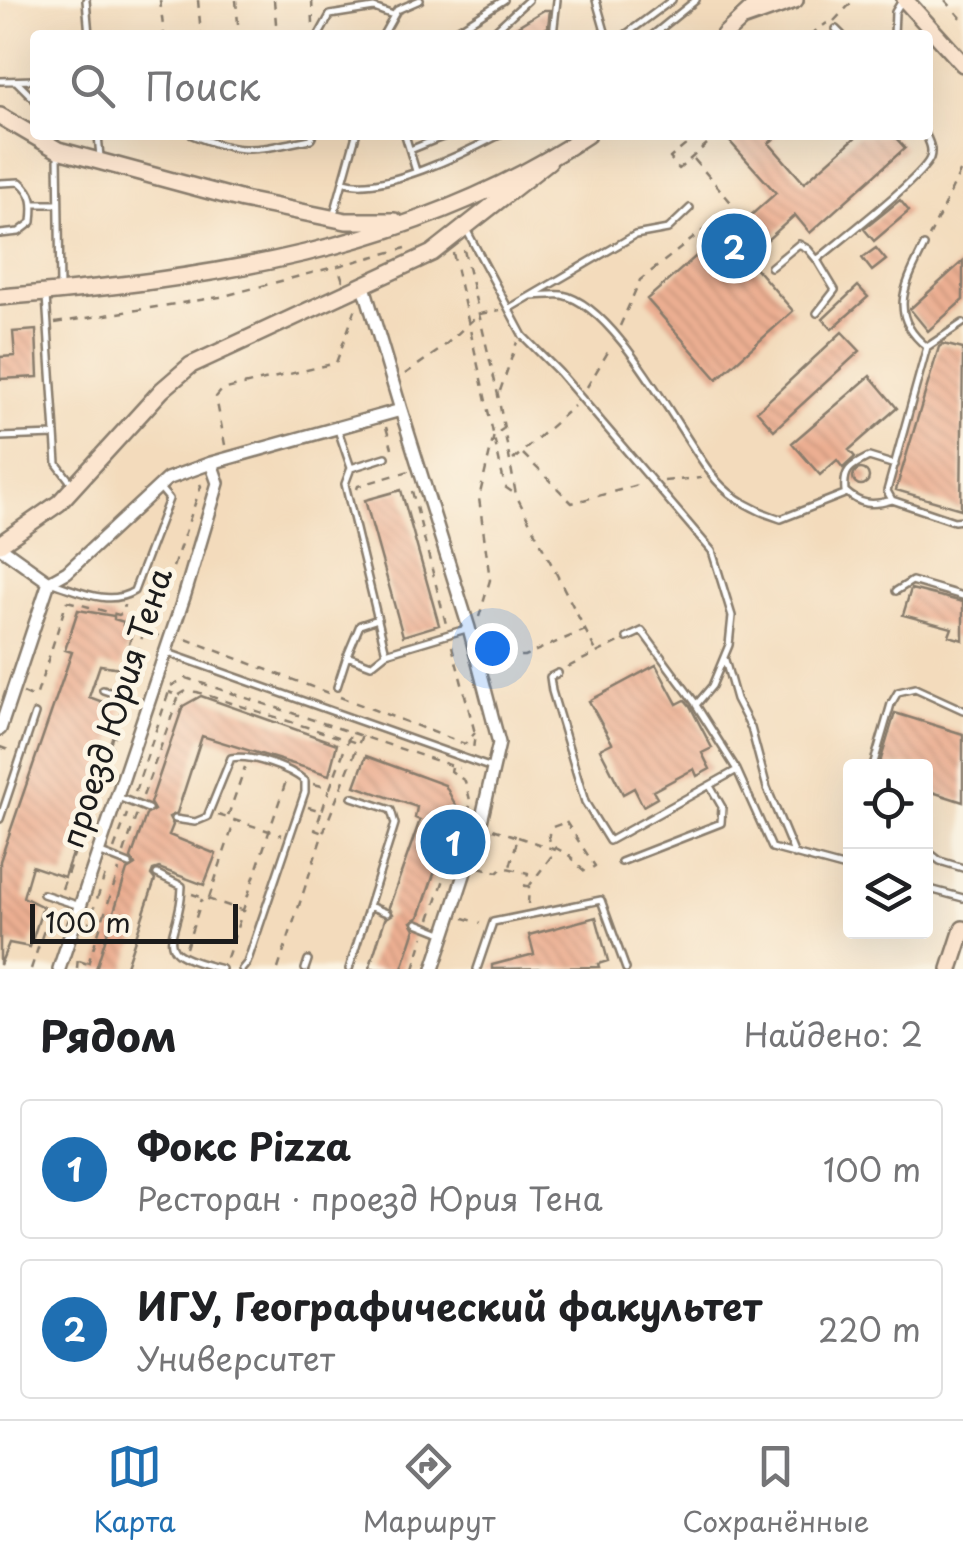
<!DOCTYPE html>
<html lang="ru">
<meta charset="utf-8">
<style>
body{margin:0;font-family:"Playpen Sans",sans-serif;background:#f2f2f2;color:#202124}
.controls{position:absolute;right:30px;bottom:30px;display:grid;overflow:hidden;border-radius:10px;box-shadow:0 10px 40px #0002}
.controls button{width:90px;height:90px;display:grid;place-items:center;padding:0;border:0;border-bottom:2px solid #e0e0e0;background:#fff;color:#202124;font:50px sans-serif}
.scale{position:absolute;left:30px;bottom:25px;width:208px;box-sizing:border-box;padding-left:10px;border:5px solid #1c1c1c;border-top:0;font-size:28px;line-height:35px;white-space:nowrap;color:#1c1c1c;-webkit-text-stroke:8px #fcf5e5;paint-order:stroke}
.you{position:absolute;left:492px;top:648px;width:35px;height:35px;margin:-25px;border:8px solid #fff;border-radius:50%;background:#1a73e8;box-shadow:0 0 0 15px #1a73e833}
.badge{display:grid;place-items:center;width:65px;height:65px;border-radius:50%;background:#1f6fb2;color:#fff;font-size:32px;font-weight:700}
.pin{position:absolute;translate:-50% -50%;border:5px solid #fff;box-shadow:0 2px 10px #0006}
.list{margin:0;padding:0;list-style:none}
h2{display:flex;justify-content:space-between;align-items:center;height:130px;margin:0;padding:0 40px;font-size:42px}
h2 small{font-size:32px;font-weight:400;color:#757577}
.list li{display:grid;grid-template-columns:65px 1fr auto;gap:30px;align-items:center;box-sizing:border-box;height:140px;margin:0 20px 20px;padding:0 20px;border:2px solid #e0e0e0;border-radius:10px}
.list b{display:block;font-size:38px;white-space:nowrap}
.list p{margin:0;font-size:32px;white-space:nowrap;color:#757577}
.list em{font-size:32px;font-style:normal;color:#757577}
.icon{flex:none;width:55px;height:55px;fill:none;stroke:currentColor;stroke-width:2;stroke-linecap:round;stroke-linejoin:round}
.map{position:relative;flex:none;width:963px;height:969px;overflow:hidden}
.search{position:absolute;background:#fff;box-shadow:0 10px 40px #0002;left:30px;right:30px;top:30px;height:110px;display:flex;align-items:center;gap:25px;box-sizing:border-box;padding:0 35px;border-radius:10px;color:#757577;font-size:38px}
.sheet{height:450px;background:#fff}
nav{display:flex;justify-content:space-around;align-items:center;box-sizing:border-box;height:140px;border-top:2px solid #e0e0e0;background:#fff;font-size:28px;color:#757577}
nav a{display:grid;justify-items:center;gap:5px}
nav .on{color:#1f6fb2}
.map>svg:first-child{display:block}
</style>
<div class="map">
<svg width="963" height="969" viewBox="0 0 963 969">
<defs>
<pattern id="building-back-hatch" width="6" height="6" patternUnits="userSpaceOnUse" patternTransform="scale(2.5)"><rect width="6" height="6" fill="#ecaf92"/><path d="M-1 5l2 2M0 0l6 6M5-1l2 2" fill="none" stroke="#ca967d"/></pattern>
</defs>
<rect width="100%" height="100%" fill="#fcf5e5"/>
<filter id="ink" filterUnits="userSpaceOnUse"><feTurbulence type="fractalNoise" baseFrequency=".01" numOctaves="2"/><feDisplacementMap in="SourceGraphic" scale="20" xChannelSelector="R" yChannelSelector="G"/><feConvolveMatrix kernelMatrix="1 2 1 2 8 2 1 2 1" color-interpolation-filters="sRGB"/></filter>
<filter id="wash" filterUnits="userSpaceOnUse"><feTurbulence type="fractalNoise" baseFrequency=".0048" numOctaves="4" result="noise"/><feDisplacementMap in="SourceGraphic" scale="40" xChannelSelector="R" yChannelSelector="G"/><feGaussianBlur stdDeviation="2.25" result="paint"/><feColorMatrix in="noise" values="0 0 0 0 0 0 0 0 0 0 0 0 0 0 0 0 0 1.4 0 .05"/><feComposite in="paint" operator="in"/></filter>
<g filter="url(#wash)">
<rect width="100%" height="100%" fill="#f3dbbc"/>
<g id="blocks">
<path fill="url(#building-back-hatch)" d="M544,10H550L548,27L533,35H503Z
M724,135H778L769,143L804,183L858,135H893L905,148L810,233L795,215L747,258L793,311L717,379L647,299L726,230L730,234L776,193Z
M900,200L909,211L874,241L864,229Z
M876,248L886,260L872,271L862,258Z
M963,261V300L928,331L910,309Z
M858,286L868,297L832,329L823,319Z
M36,330L38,377L0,379V357L15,356L13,332Z
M842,332L860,351L774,430L757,411Z
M943,344L963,349L961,509L896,490L939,347Z
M870,376L897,408L849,450L855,457L843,468L837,460L820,475L792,443Z
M853 477a8 8 0 1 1 16 0a8 8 0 1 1-16 0Z
M401,490L439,625L403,636L365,500Z
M911,589L963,602V640L949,636L952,628L903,615Z
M78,610L114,616V619L124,622L123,625L134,629L121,668L100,665L89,697L122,709L64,877L32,866L23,897L43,907L30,947L9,943L0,965V861L72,652L65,650Z
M656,665L677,704L685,700L690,706L712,748L702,753L710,769L697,776L694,769L653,791L657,798L643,806L634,788L623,794L600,749L612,743L589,701Z
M201,696L337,744L329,775L202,736L177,813L169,817L173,825L169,835L216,854L204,885L159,868L153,870L151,875L155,880L125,969H96L127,870L135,865L131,858L146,815L154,810L150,803L183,706Z
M895,713L963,734V802L926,790V766H879Z
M366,756L445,785L457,808L419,917L411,922L415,929L402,969H369L385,919L393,914L389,907L420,820L415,818L417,807L355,786Z
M596,917L608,961L598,964L599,967L492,969V965L534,954L529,935Z"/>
</g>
</g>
<g filter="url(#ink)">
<use href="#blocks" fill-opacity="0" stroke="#887c6c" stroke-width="2.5"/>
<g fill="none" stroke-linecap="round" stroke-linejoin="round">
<defs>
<path id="lane" d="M86,0L89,35
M596,0L606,35
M836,29L842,35
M319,35L330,15L374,8L393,15
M383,35L397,10L420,0
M449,35L504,0
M490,35L528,0
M553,35L557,0
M625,35L672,0
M653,35L696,0
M894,35L895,12L901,2
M0,81L35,80
M16,81L35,100
M98,135L100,157
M192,135C245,157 258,149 311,139L313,135
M405,135L416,171
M428,135L432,141L448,135
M410,150L432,141
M58,155L60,289
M345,182C381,194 465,153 499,135
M0,183L20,182C34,194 34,204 32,222L19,232L0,234
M33,204H58
M334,214L356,135
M467,231L523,336L559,372L712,551L732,616L729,645L712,686L696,705L737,770L609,841L585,802L552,691L550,677L558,673
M924,246C905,285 887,315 927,347
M771,267L799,244L808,249L817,260C838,242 922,178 930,158C933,149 929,142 926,135
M46,296L57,464L73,485
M531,296C541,296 553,294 562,295C617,305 680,436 716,480C732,499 758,512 781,519L847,493
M510,308L635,235L668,229L690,208
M817,313L835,290L817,260
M963,323L927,347L887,491L892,500L954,521L963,520
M338,430L351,468L345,484L386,653L466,629
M0,437L55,435
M351,468L386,457
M892,500C872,506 860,505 845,491C843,469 851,466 869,457L895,465
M52,583C79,591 109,607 134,591L169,499L160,488
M896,591L912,581L963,596
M627,638L642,631L696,704
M168,653L492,768
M347,656L360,625L378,619
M725,660L736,699L751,728L767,788L795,855
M337,687L347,656L371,665L386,653
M103,690L145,704
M873,766L891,704L898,692L915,688L963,710
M737,770L772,848L850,869
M118,797L148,809
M0,819L35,714
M175,819L195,822L207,817L231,758C250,754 290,768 305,781V792L247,963L242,969
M926,850L940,861L963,868
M101,853L129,864
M621,862L721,823L722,807L710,786
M157,874L182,886C181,942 142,950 222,969
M926,888L963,898
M43,894L77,905
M369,906L387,913
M417,923L442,933
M305,969L308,960
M349,969L395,824L391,810L352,797
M477,969L493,922L601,900L626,969"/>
<path id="street" d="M364,286L401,410
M211,463L401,410L469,628L499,743L480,826L433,969
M0,547L49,582L67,572L167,479L211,463L218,483L185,594L59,969
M0,729L49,582"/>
<path id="secondary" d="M905,0L963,64
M744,18L795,0
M724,35L762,0
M0,116L58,150L243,200L346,221H395
M0,297C204,280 413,251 587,135
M0,544L59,503L162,390L191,365L432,253L549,161
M950,969L963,929"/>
</defs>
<use href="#lane" stroke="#887c6c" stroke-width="10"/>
<use href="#street" stroke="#887c6c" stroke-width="16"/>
<use href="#secondary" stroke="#887c6c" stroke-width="20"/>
<path stroke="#887c6c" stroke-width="2.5" stroke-dasharray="8 8" stroke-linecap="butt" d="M160,0L164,35
M198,0L201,35
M236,0L239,35
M274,0L277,35
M312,0L313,24
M945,0L963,20
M834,21L854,0
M810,35L827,23
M698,135L670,158L679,169L717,135
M694,159L735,207
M929,237L963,166
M464,250L498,395L516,495L597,653
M453,253L505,487L515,494
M343,281L338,266L406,248
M55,323L220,297L338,266
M620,326L640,280L724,214
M405,374L441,349L479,314L500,310
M587,387L611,347
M500,391L517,342
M386,427L392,448
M225,445L216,397L222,390L336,363L357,305
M523,454L572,503L642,484
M513,460L574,406
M664,481L701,478
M357,489L358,486L409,471
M412,491L446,624
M150,576L166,583
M67,601L119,615L124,612V605
M479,617L490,580L479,498L494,435L503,429
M159,636L150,634L201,486L198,480
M186,639L328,693
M452,646L475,733L473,750
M488,655L524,656L585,630
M133,666L145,670
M568,667L619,642
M127,685L144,631L150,634
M23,693L32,697L37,694L67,601
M179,695L186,691L197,692L357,743
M340,697L465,744L475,733
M0,747L14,752
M452,767L451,771L465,781L470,800
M314,784L330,788L351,732
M135,792L171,686L186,678L459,768
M143,796L179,696L169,692
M308,807L322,811L329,790
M321,813L315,830L323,833
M218,815L282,835
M228,816L245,767
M566,822L595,866L586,872C578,867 574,858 567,854C554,847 546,845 550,828Z
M493,829L518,837L510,867
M518,837L556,850L530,885
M114,849L127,814
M124,853L137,813
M479,867L498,872L503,867L528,873L525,886H529L528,904
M62,889L125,708
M192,894L251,913
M209,898L235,820
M464,918L480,923
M430,919L472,800
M87,929L105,875
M186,948L202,899
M227,958L286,781
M79,961L88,964L87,969
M88,964L119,870
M31,969L51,909
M77,969L78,956
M278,969L323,833L362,735
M414,969L424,936"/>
<use href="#lane" stroke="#fff" stroke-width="5"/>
<use href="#street" stroke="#fff" stroke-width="11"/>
<use href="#secondary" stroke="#fce5cf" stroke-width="15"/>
</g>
</g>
<g text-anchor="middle" stroke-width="10" stroke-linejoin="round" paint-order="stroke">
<g font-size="32" fill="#1c1c1c" stroke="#fcf5e5">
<text transform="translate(117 708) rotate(-72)" y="11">проезд Юрия Тена</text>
</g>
</g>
</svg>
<div class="controls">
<button><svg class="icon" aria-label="locate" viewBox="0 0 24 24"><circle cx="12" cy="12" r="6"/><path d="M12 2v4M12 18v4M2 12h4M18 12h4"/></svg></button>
<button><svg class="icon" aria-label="layers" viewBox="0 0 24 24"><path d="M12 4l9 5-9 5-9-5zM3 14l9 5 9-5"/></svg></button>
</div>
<div class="scale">100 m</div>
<div class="you"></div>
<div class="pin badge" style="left:453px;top:842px">1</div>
<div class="pin badge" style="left:734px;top:246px">2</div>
<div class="search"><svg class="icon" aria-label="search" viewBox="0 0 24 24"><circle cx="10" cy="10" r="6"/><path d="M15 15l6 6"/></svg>Поиск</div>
</div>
<section class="sheet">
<h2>Рядом<small>Найдено: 2</small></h2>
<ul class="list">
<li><span class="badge">1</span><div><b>Фокс Pizza</b><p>Ресторан · проезд Юрия Тена</p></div><em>100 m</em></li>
<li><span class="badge">2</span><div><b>ИГУ, Географический факультет</b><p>Университет</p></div><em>220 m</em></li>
</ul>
</section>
<nav>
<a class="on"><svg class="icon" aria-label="map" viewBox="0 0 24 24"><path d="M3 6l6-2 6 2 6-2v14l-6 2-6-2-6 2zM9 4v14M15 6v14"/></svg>Карта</a>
<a><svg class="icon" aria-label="directions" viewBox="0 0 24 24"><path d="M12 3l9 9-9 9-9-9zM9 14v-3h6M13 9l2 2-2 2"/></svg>Маршрут</a>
<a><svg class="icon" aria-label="saved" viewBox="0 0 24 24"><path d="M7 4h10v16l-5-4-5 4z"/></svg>Сохранённые</a>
</nav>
